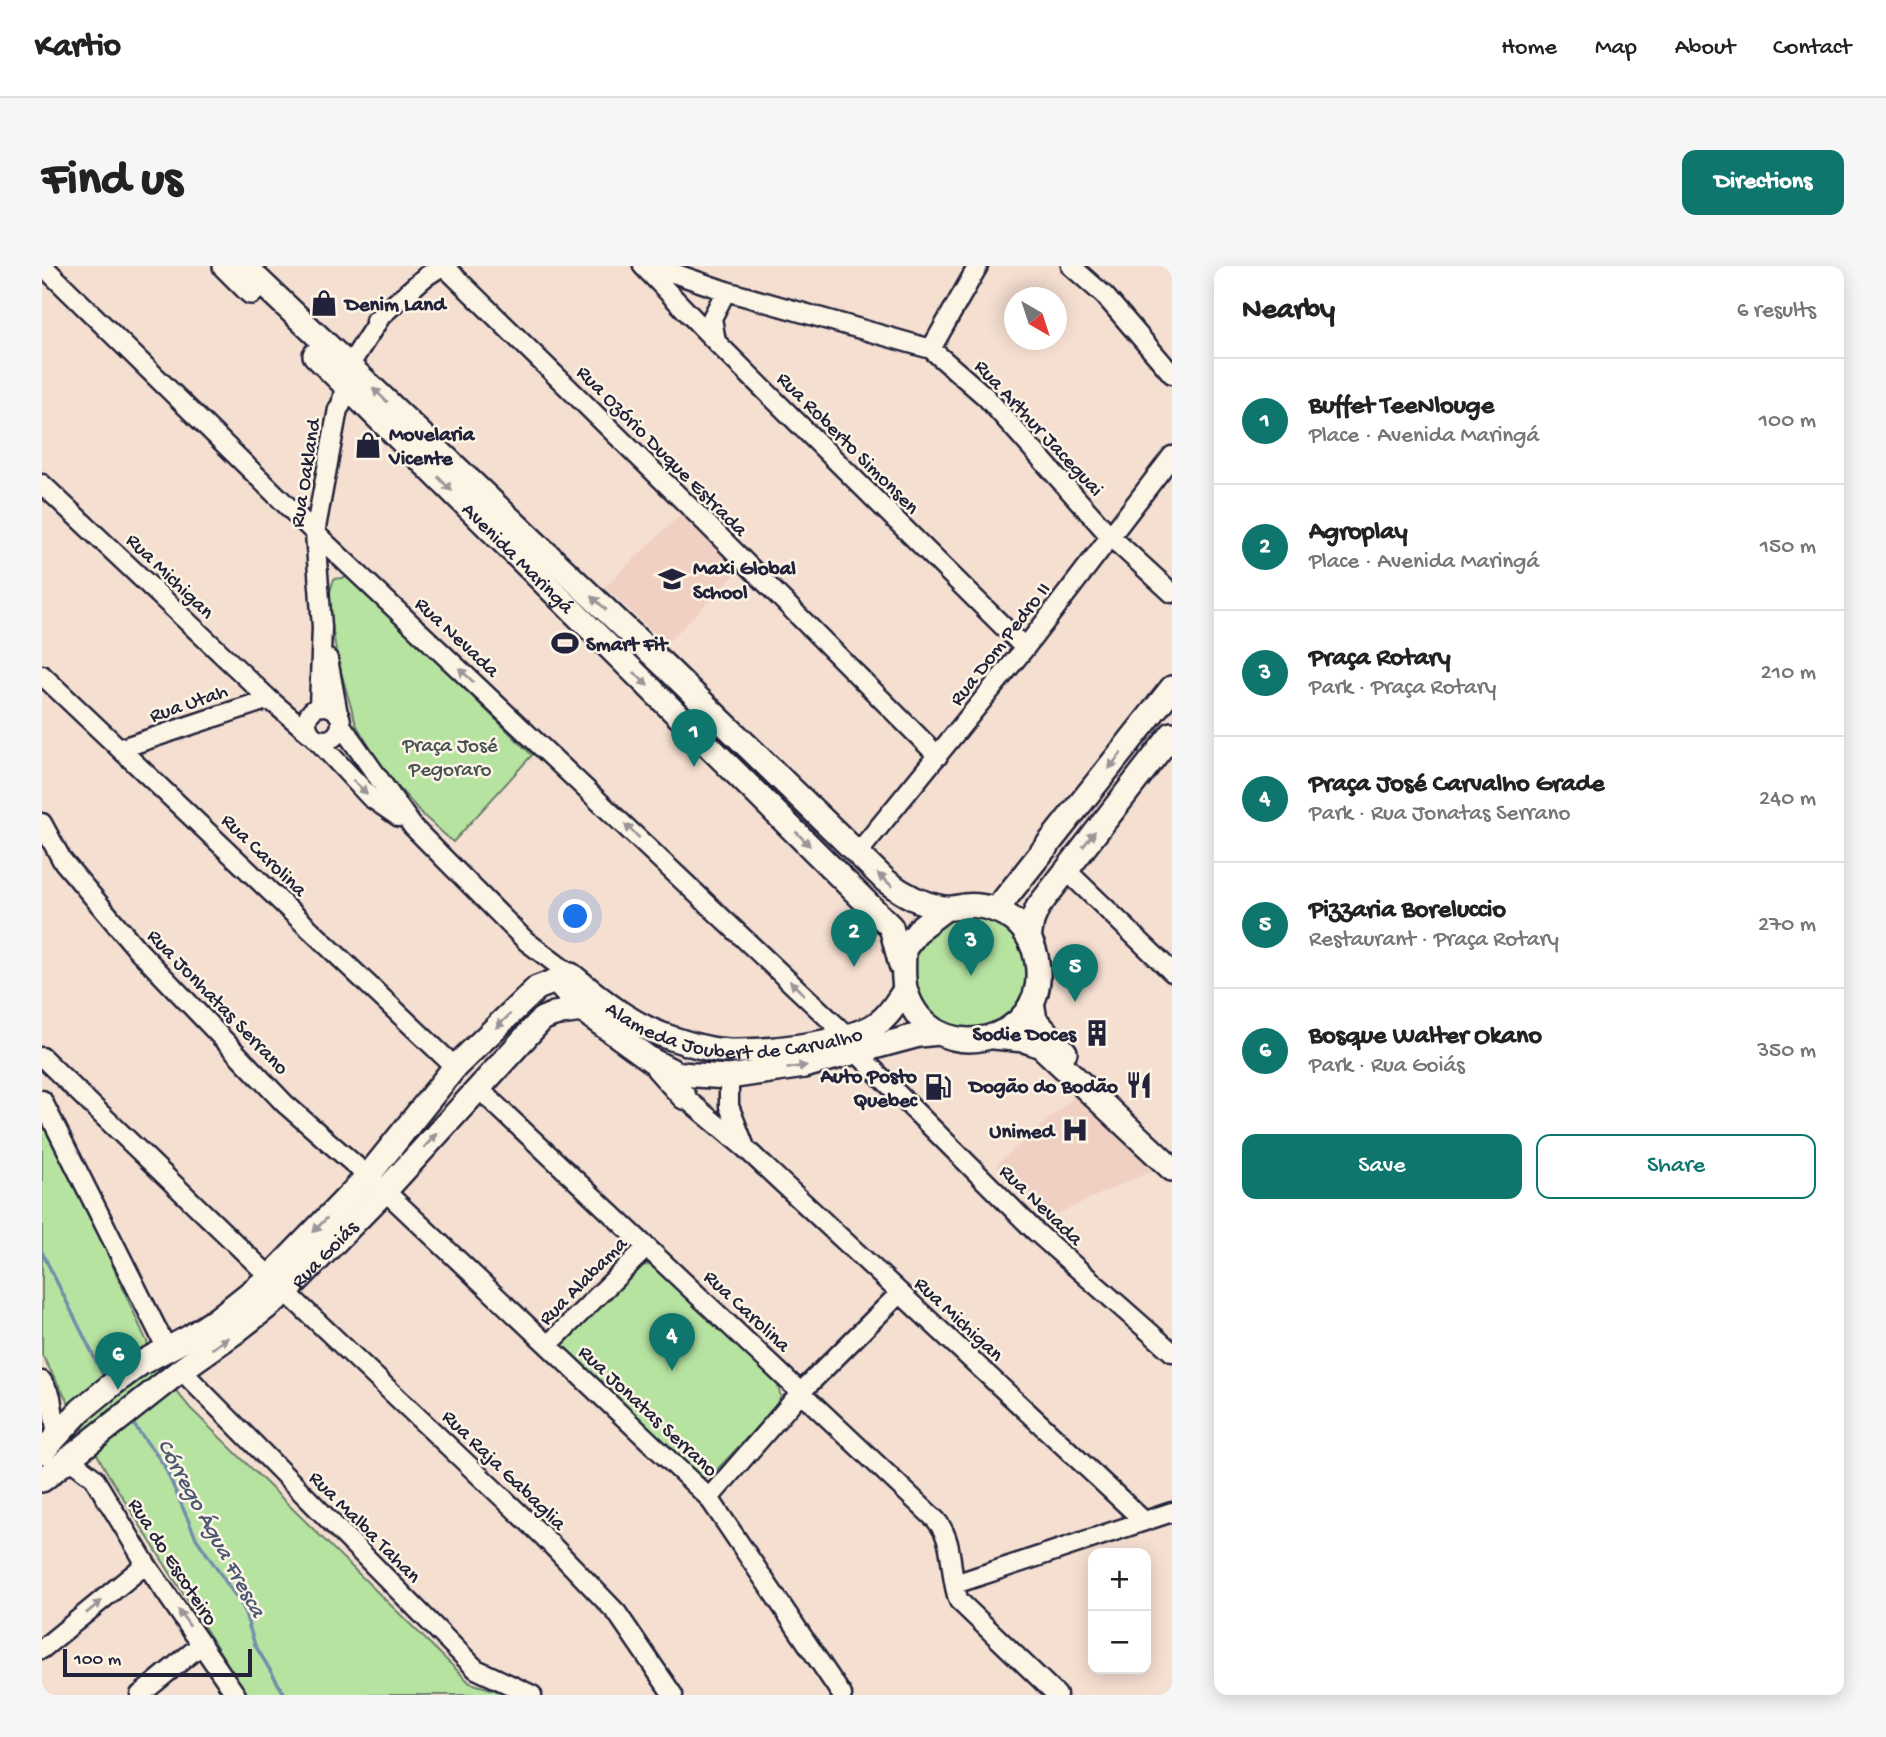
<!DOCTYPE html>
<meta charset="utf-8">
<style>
body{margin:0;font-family:"Gochi Hand",sans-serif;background:#f6f6f6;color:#222}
.controls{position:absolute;right:21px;bottom:21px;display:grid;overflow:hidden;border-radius:14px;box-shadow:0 4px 18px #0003}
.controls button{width:63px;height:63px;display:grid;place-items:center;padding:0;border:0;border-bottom:2px solid #e0e0e0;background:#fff;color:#222;font:35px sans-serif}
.compass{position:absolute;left:962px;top:21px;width:63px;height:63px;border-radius:50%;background:#fff;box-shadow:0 4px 18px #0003;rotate:141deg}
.scale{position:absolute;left:21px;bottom:18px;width:189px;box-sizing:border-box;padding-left:7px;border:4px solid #22223b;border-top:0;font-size:19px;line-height:24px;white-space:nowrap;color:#22223b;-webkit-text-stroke:5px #fcf5e5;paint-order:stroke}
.you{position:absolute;left:534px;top:651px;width:24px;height:24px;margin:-18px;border:5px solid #fff;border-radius:50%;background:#1a73e8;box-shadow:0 0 0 10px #1a73e833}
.badge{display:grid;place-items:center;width:46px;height:46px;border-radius:50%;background:#0f766e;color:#fff;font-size:23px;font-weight:700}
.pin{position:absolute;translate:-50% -58px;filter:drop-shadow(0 2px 4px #0008)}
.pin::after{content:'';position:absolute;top:37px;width:24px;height:21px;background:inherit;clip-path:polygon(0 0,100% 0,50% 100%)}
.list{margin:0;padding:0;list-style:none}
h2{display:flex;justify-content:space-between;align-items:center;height:91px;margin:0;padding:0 28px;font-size:30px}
h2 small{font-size:23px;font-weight:400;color:#767676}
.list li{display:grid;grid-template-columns:46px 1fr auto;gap:21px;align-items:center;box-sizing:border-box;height:126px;padding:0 28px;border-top:2px solid #e0e0e0}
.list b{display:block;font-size:26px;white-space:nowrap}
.list p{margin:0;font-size:23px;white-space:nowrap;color:#767676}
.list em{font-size:23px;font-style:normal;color:#767676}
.actions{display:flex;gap:14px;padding:21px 28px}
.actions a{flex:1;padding:16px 0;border:2px solid #0f766e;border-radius:14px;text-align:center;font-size:24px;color:#0f766e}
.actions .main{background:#0f766e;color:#fff}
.map{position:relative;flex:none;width:1130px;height:1429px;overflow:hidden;border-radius:14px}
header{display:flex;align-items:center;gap:42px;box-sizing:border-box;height:98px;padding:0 35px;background:#fff;border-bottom:2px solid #e0e0e0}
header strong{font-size:33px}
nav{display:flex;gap:38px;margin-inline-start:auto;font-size:24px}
.intro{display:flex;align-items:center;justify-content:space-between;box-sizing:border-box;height:168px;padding:0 42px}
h1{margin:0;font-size:49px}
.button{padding:18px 32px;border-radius:14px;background:#0f766e;color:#fff;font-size:24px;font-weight:700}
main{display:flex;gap:42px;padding:0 42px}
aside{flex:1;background:#fff;border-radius:14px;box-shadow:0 4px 18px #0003}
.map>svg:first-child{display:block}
</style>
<header>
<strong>Kartio</strong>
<nav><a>Home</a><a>Map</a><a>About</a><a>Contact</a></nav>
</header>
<div class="intro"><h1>Find us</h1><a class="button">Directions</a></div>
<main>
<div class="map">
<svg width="1130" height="1429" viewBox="0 0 1130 1429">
<rect width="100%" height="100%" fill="#f5dfd1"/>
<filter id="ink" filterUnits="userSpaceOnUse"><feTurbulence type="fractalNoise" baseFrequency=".0143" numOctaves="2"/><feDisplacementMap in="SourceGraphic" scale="14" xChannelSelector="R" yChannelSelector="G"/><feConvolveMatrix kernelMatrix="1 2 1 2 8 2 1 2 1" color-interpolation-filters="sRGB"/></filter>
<g filter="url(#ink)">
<path fill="#f0d0c3" d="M638,249L697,305L624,378L563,321Z
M1035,829L1113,903L1010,950L954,899Z"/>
<path fill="#b7e3a1" stroke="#6c826e" stroke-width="2" d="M309,311L490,489L411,576L382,550L339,502L314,458L295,392L286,332L292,313Z
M955,649L984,676L990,716L972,751L934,768L894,758L869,725L870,684L896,652Z
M0,842L118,1105L148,1142L428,1417L470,1429H205L66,1208L0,1089Z
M603,999L612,1000L735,1117L739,1131L730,1145L669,1210L657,1212L521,1083L523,1073L592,1003Z"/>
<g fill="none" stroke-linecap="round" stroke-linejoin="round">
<path stroke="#748eab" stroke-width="3.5" d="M0,986L63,1113
M89,1155L122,1199L154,1272L201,1341L213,1379L243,1429"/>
<defs>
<path id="minor" d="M1,0L273,267L804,769
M402,0L665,258L896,490
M601,0L674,76L983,382
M611,0L684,25L889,83L944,131L1068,270L1130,327
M1029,0L1063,30L1130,108
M333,55L383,11L400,0
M674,76L670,52L684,25
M889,83L936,0
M0,218L227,433L267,467
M286,393L296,448
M0,409L413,801
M265 457a17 17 0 1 1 34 0a17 17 0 1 1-34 0Z
M277,441L280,361L273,267L296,143L299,139L307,100L341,47
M299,459L371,561L484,675L529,709
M273,472L328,531L357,551
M80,482L227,433
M0,557L20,594L94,682L243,838L343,925L667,1232L800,1429
M815,588L983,382L1130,190
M1023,603L1130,706
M815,787L993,965L1130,1086
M0,791L228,1011
M687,811V840L702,879
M638,821L642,831L703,882L1102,1255
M436,822L894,1254C914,1277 906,1308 917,1335L1015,1429
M0,834L125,1083
M244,1026L501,1270L575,1347L631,1429
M506,1079L605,981
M139,1104L434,1403L490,1429
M0,1115L9,1131L15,1170
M26,1192L52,1212L104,1298L194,1429
M667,1232L759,1126L858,1027
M913,1318L1130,1246
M0,1383L104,1298
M98,1429L160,1378"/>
<g id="major">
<path d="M183,0L209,26"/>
<path d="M202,0L626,403L844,615C862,629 879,638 901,642C908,643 916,641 923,640C940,638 959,644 973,655C985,665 993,681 995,696C1009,777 890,807 864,726C860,713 862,696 862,683L880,660L904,642"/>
<path id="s1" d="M273,89L849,661L859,699"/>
<path d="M954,644L1130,422"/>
<path d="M987,672L990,655L996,641L1130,468"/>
<path d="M514,715L540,744L609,794L636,808L687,811L762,800L877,769L897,767"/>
<path d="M990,736L993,754L1023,786"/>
<path d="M952,771L982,774L999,780L1130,903"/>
<path d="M616,802L642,831"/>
<path id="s2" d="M0,1186L39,1144L72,1117L99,1097L148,1071L175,1053L228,1011L326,910L413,801L495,722L529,709C557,732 584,755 618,768C634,774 653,780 669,783C704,790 808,778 836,757C848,749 855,735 863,724"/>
<path id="s3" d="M0,1214L139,1104L193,1066L244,1026L343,925L500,753L512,748L540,744"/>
</g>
</defs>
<use href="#minor" stroke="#22223b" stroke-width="23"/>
<use href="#major" stroke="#22223b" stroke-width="28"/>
<use href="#minor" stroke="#fcf5e5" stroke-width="18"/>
<use href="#major" stroke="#fcf5e5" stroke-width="23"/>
</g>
<defs><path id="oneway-solid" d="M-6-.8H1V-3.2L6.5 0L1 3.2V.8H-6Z" transform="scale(1.75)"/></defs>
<g fill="#9a9698">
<use href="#oneway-solid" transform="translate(338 129) rotate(-137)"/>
<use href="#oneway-solid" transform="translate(403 218) rotate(45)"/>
<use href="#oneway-solid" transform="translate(557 337) rotate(-137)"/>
<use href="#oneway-solid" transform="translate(424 409) rotate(-137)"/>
<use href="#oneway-solid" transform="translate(599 413) rotate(45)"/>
<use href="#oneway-solid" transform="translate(1073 495) rotate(128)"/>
<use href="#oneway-solid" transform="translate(318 521) rotate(44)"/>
<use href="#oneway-solid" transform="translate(590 565) rotate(-137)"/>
<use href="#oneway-solid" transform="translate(761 573) rotate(45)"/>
<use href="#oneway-solid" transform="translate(1047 573) rotate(-52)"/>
<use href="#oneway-solid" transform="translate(843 614) rotate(-139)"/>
<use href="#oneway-solid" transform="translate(755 722) rotate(-136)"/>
<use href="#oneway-solid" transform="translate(461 755) rotate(136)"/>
<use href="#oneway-solid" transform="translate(755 801) rotate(-9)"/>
<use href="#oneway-solid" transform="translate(388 875) rotate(-48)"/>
<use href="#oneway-solid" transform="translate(278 959) rotate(134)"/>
<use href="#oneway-solid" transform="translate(178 1077) rotate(-35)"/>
<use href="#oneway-solid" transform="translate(52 1341) rotate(-39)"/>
<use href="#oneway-solid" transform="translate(142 1352) rotate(-125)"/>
</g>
</g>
<defs>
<symbol id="shop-bare" viewBox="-9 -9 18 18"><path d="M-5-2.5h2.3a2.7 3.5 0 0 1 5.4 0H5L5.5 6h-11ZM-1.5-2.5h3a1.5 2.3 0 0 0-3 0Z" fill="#22223b" stroke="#fcf5e5" stroke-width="2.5" paint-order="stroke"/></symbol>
<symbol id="school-bare" viewBox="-9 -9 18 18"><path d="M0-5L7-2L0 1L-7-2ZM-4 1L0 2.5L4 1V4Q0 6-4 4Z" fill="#22223b" stroke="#fcf5e5" stroke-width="2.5" paint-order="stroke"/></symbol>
<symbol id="stadium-bare" viewBox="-9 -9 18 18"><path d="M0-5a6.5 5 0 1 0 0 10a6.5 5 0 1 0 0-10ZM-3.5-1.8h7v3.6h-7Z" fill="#22223b" stroke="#fcf5e5" stroke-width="2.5" paint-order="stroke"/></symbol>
<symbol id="building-bare" viewBox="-9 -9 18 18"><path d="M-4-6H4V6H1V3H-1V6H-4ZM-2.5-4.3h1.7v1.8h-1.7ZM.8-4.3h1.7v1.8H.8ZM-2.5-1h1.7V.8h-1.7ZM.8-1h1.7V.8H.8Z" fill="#22223b" stroke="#fcf5e5" stroke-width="2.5" paint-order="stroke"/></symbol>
<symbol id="restaurant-bare" viewBox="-9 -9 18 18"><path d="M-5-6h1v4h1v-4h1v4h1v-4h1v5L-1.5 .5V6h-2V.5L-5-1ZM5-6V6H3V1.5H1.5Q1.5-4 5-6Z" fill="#22223b" stroke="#fcf5e5" stroke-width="2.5" paint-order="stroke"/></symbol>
<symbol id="fuel-bare" viewBox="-9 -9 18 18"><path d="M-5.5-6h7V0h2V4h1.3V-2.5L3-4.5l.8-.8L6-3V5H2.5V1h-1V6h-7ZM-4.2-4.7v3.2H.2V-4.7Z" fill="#22223b" stroke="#fcf5e5" stroke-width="2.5" paint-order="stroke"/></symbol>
<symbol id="hospital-bare" viewBox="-9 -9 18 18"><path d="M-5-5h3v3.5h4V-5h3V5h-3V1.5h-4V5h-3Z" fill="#22223b" stroke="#fcf5e5" stroke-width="2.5" paint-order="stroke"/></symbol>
</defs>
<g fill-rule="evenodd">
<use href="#shop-bare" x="263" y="18" width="38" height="38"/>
<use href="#shop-bare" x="307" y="160" width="38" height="38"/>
<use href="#school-bare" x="611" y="294" width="38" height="38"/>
<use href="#stadium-bare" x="504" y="358" width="38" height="38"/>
<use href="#building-bare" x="1036" y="748" width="38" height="38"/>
<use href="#restaurant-bare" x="1078" y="800" width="38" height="38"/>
<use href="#fuel-bare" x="877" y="802" width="38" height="38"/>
<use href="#hospital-bare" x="1014" y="845" width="38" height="38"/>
</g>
<g text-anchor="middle" stroke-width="5" stroke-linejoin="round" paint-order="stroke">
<g font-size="21" font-weight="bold" fill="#22223b" stroke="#fcf5e5" text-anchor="start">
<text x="303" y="44">Denim Land</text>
<text x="347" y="174">Movelaria<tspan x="347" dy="24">Vicente</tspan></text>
<text x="651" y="308">Maxi Global<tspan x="651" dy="24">School</tspan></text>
<text x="544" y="384">Smart Fit</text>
<text x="1034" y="774" text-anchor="end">Sodie Doces</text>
<text x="875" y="816" text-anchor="end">Auto Posto<tspan x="875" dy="24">Quebec</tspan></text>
<text x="1076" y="826" text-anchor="end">Dogão do Bodão</text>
<text x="1012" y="871" text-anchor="end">Unimed</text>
</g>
<g font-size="21" fill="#22223b" stroke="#fcf5e5">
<text transform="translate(998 161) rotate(47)" y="7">Rua Arthur Jaceguai</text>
<text transform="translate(807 176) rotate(45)" y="7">Rua Roberto Simonsen</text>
<text transform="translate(621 184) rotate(45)" y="7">Rua Ozório Duque Estrada</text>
<text transform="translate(262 207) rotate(-81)" y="7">Rua Oakland</text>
<text dy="7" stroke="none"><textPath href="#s1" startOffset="287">Avenida Maringá</textPath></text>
<text transform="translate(129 309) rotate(44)" y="7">Rua Michigan</text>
<text transform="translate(416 370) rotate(43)" y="7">Rua Nevada</text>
<text transform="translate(957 377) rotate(-52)" y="7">Rua Dom Pedro II</text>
<text transform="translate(146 436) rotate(-19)" y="7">Rua Utah</text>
<text transform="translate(223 588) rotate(44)" y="7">Rua Carolina</text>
<text transform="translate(177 735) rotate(46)" y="7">Rua Jonhatas Serrano</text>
<text dy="7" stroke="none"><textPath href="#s2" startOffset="900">Alameda Joubert de Carvalho</textPath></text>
<text transform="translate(1000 938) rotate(44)" y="7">Rua Nevada</text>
<text dy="7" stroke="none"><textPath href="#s3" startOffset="362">Rua Goiás</textPath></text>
<text transform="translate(540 1014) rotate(-45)" y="7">Rua Alabama</text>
<text transform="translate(706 1044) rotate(43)" y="7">Rua Carolina</text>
<text transform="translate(918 1052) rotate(43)" y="7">Rua Michigan</text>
<text transform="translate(607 1144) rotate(43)" y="7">Rua Jonatas Serrano</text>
<text transform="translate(463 1203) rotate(44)" y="7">Rua Raja Gabaglia</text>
<text transform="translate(324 1260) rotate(45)" y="7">Rua Malba Tahan</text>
<text transform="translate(132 1295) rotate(57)" y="7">Rua do Escoteiro</text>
</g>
<g font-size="21" fill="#475254" stroke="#fcf5e5">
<text x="408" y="485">Praça José<tspan x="408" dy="24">Pegoraro</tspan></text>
</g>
<g font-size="23" font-style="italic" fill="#4b5873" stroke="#fcf5e5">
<text transform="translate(171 1261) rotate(61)" y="8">Córrego Água Fresca</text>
</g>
</g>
</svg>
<div class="controls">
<button>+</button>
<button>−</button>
</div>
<svg class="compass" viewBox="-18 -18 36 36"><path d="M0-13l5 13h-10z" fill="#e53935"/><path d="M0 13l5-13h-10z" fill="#767676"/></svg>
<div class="scale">100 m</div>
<div class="you"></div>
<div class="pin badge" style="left:652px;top:501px">1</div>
<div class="pin badge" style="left:812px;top:701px">2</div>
<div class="pin badge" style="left:929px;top:710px">3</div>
<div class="pin badge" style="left:630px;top:1105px">4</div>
<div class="pin badge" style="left:1033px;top:736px">5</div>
<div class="pin badge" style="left:76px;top:1124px">6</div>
</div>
<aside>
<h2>Nearby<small>6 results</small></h2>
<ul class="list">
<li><span class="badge">1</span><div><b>Buffet TeeNlouge</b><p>Place · Avenida Maringá</p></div><em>100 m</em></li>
<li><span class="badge">2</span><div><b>Agroplay</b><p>Place · Avenida Maringá</p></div><em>150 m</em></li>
<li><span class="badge">3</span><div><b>Praça Rotary</b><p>Park · Praça Rotary</p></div><em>210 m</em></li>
<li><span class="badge">4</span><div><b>Praça José Carvalho Grade</b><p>Park · Rua Jonatas Serrano</p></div><em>240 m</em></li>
<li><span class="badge">5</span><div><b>Pizzaria Boreluccio</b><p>Restaurant · Praça Rotary</p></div><em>270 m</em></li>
<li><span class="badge">6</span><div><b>Bosque Walter Okano</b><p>Park · Rua Goiás</p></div><em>350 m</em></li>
</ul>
<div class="actions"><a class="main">Save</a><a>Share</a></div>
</aside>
</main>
